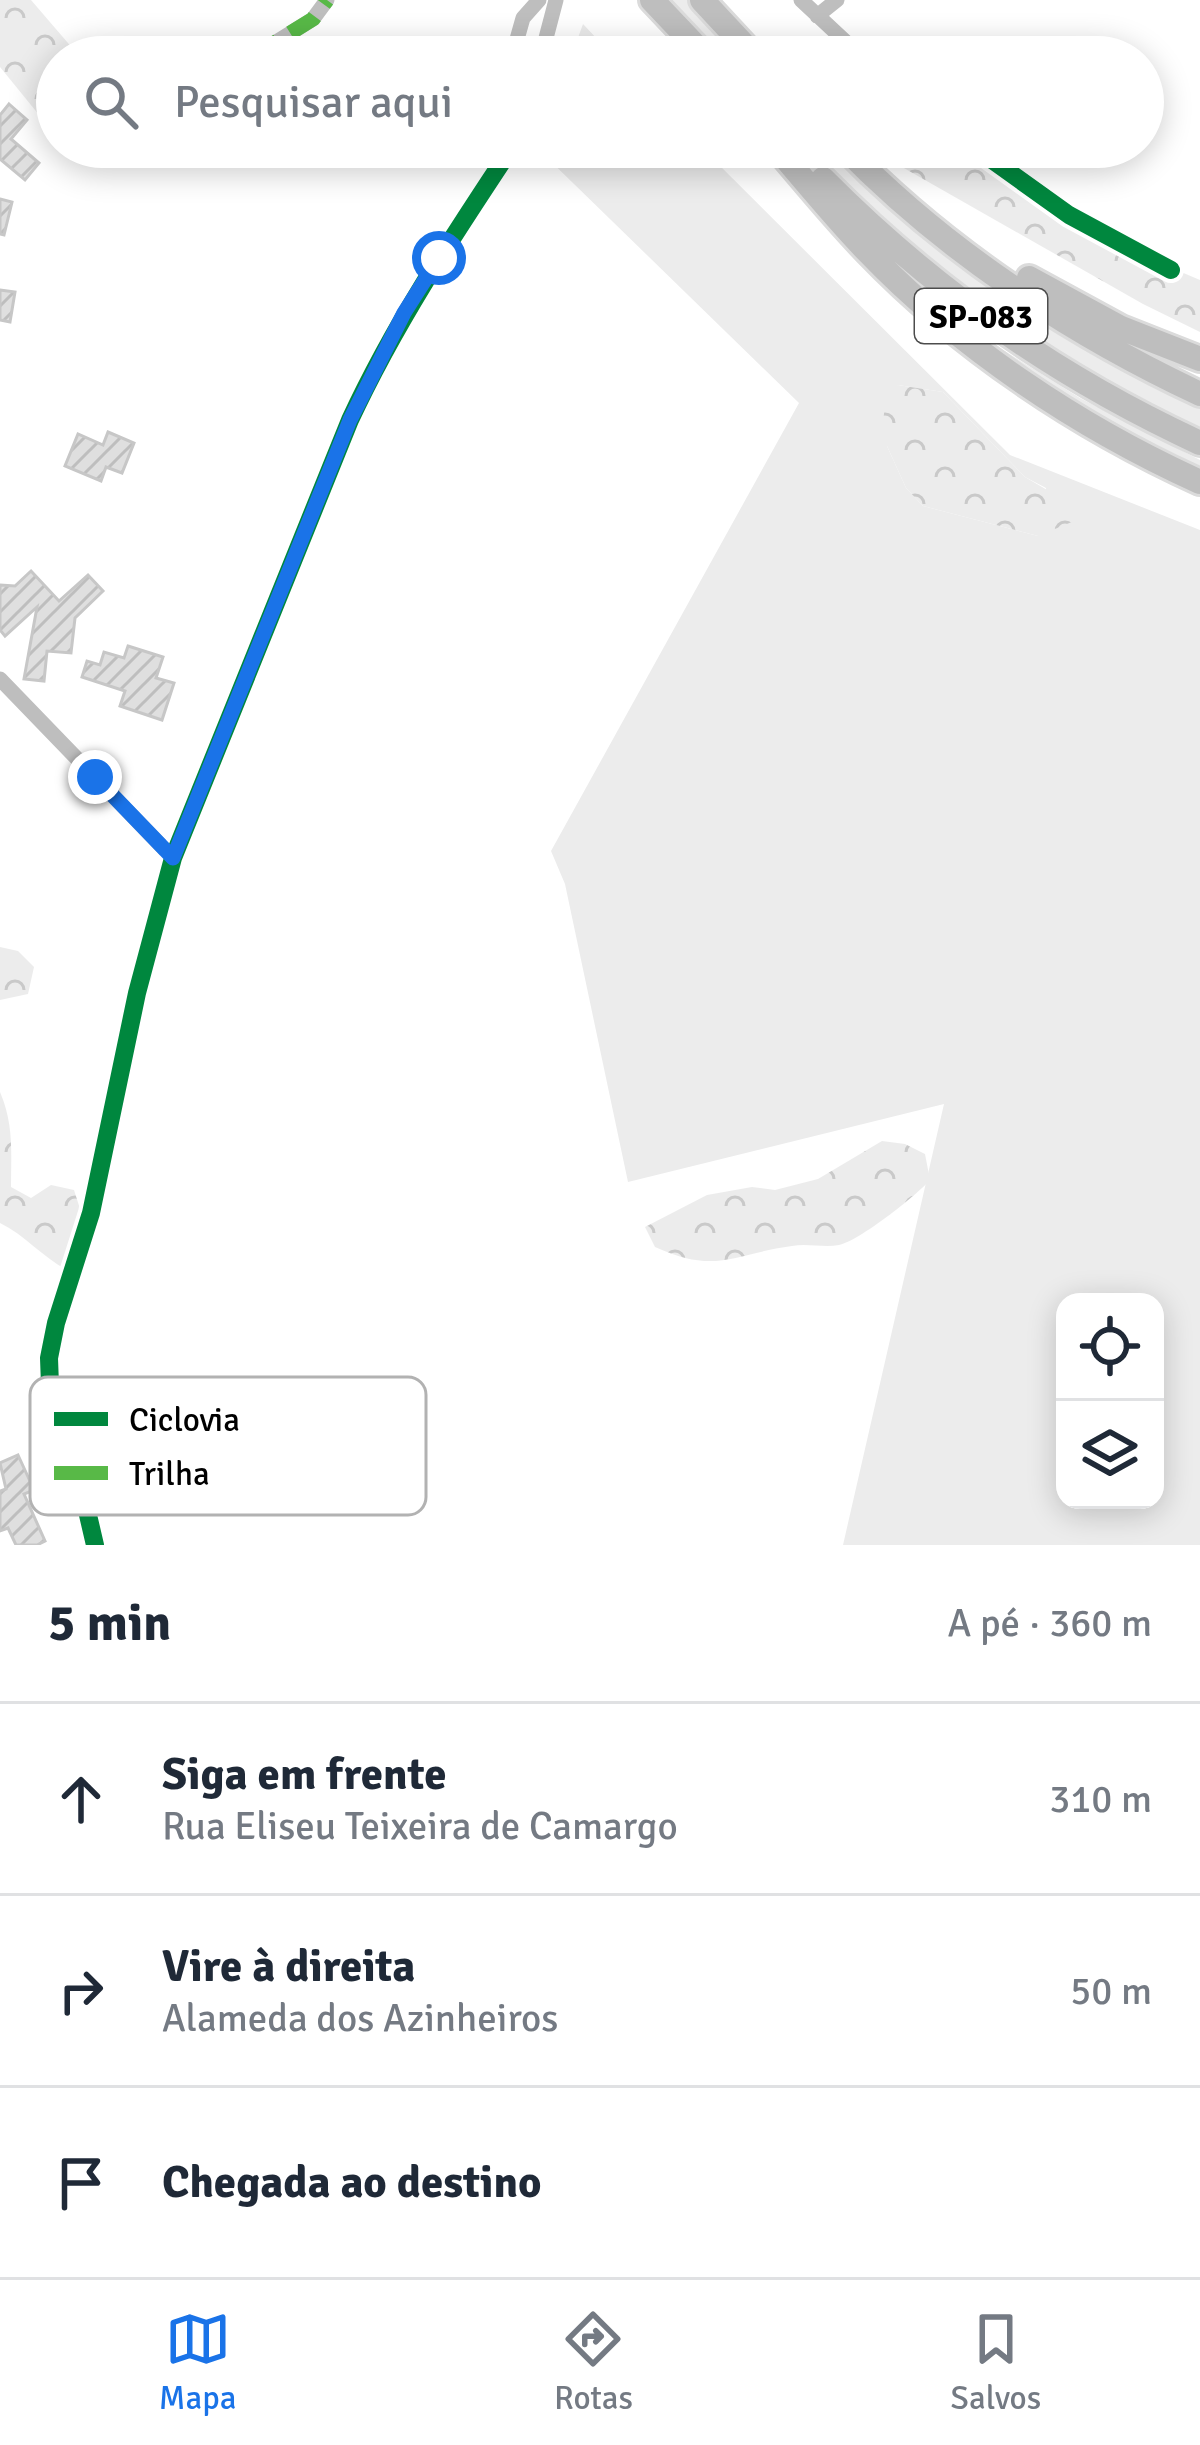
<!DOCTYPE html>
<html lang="pt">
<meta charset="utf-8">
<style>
body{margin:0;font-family:Signika,sans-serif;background:#f2f2f3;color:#1f2937}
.controls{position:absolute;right:36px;bottom:36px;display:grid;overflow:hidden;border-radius:24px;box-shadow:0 6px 30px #0003}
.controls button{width:108px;height:108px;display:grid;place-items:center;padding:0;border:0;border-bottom:3px solid #e0e1e3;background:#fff;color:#1f2937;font:60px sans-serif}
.stop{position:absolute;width:36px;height:36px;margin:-27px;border:9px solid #1a73e8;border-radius:50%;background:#fff}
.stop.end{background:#1a73e8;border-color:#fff;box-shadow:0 3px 12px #0008}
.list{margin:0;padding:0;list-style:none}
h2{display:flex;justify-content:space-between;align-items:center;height:156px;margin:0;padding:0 48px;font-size:51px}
h2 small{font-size:39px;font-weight:400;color:#747a83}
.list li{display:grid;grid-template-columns:78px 1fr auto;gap:36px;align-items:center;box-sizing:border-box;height:192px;padding:0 48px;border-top:3px solid #e0e1e3}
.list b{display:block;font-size:45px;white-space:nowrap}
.list p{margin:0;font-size:39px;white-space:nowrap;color:#747a83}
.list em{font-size:39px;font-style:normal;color:#747a83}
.icon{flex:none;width:66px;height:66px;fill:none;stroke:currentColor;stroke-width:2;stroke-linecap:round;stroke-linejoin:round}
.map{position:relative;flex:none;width:1200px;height:1545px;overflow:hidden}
.search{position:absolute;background:#fff;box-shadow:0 6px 30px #0003;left:36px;right:36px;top:36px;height:132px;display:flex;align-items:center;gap:30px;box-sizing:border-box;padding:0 42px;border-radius:66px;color:#747a83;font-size:45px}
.sheet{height:732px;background:#fff}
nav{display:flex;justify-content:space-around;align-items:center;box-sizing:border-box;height:168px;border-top:3px solid #e0e1e3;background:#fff;font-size:33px;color:#747a83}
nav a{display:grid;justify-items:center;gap:6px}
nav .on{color:#1a73e8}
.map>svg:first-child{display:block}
</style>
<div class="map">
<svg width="1200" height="1545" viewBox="0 0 1200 1545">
<defs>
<pattern id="forest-crowns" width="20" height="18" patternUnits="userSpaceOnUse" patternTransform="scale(3)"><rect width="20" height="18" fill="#ececec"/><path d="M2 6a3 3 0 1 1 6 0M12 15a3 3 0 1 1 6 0" fill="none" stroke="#c9c9c9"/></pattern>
<pattern id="building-hatch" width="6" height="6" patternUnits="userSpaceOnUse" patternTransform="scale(3)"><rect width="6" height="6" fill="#dfdfdf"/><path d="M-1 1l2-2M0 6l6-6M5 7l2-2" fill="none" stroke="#bebebe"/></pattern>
</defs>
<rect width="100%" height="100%" fill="#fff"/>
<path fill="#ececec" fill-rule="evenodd" d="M665,0H694L745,57H718Z
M583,24L614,57H571Z
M536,147H701L1010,455L1200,530V1545H843L944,1104L628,1182L565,884L551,851L799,403ZM898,385L943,392L1025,477L1046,488L1038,536L923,506L906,488L887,446ZM1065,1302H1155V1500H1065Z
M802,147H833L909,216L1200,401V431C1123,392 1046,351 976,300C914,254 858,200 802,147Z
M984,338L1080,398L1200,460V475L1118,433L988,345Z"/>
<path fill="url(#forest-crowns)" d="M0,0H31L80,57H57V137L0,67Z
M67,147H134L114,167L92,162Z
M867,147H968L1049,216L1200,280V332L1143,304Z
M898,385L943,392L1025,477L1066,501L1079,519L1038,536L923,506L906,488L887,446L883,425L885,402Z
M0,947L18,951L34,967L28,994L0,1000Z
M0,1092C14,1125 11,1152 11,1187L31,1198L51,1185L74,1190L82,1215L83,1253L67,1270C42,1257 25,1235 0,1223Z
M882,1141L905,1144L925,1154L930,1180C916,1196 859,1241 839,1245C824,1248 807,1243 792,1246C733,1254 716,1275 655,1247L645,1227L707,1195L752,1187L775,1190L818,1179Z"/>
<path fill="url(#building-hatch)" stroke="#c7c7c7" stroke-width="3" d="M9,104L27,120L11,139L39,163L25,180L0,159V115Z
M267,147H309L303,162Z
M0,199L12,202L4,235L0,234Z
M0,290L15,292L10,322L0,320Z
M108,432L134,443L122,473L106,467L101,481L65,466L78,434L103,445Z
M31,571L59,601L88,575L103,591L75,618L71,653L47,651L44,681L24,679L37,607L5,636L0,630V585L15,586Z
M128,646L163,657L156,678L174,683L162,720L120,706L125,691L82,677L87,661L100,665L104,652L124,658Z
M18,1455L34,1490L24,1494L45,1541L37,1545H16L8,1528L0,1531V1491L6,1489L0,1463Z"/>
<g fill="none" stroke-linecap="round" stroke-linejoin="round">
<defs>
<path id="highway" d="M652,0L706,57
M702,0L755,57
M776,147C806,182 835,218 867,251C960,348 1079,427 1200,482
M844,147C944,250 1070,333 1200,394
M823,179C932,289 1059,378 1200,443
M1029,278L1121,328L1200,359"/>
</defs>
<use href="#highway" stroke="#dbdbdb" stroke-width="30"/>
<path stroke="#bebebe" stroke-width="15" d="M801,0L862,57
M817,16L837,0
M252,57L313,19L327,0
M512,57L523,18L539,0
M541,57L556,0
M974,147L1069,215L1171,270
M0,679L173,858
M95,1545L71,1442L50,1385L49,1358L56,1323L91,1213L137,993L173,858L350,420C395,323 453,236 512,147"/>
<use href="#highway" stroke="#bebebe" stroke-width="24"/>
<path stroke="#58b947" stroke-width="15" stroke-dasharray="30 15" stroke-linecap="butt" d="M252,57L313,19L327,0"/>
<defs>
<path id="cycleway" d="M974,147L1069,215L1171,270
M95,1545L71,1442L50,1385L49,1358L56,1323L91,1213L137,993L173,858L350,420C395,323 453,236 512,147"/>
</defs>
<use href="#cycleway" stroke="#fff" stroke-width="26"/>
<use href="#cycleway" stroke="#00873e" stroke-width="18"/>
</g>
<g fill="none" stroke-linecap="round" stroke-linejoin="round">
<path stroke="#1a73e8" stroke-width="15" d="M95,777L173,858L350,420L404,313L439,258"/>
</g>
<g text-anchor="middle" stroke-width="12" stroke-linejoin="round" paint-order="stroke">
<rect fill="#fff" stroke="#4c4c4c" stroke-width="3" x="915" y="289" width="132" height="54" rx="9"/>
<g font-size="33" font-weight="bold" fill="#000">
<text x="981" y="328">SP-083</text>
</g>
</g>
<rect x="30" y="1377" width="396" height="138" rx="18" fill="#fff" stroke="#b2b2b2" stroke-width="3"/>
<rect x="54" y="1412" width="54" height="14" fill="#00873e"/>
<rect x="54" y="1466" width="54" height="14" fill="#58b947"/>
<g font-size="33" fill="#000">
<text x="129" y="1431">Ciclovia</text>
<text x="129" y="1485">Trilha</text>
</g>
</svg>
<div class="controls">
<button><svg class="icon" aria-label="locate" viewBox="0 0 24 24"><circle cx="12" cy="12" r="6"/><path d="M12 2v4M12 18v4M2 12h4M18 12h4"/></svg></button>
<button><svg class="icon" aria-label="layers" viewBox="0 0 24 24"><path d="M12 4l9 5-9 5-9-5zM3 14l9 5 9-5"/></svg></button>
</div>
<div class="stop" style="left:439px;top:258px"></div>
<div class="stop end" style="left:95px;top:777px"></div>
<div class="search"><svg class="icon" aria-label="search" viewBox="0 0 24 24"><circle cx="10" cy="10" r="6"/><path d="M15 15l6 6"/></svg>Pesquisar aqui</div>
</div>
<section class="sheet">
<h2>5 min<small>A pé · 360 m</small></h2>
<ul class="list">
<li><svg class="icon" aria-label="ahead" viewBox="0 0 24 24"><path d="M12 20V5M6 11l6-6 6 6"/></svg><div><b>Siga em frente</b><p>Rua Eliseu Teixeira de Camargo</p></div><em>310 m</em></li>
<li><svg class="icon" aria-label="right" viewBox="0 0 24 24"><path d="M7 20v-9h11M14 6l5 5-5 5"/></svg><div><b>Vire à direita</b><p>Alameda dos Azinheiros</p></div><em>50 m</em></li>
<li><svg class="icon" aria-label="arrive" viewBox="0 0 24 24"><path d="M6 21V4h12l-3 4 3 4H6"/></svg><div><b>Chegada ao destino</b></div></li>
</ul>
</section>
<nav>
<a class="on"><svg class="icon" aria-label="map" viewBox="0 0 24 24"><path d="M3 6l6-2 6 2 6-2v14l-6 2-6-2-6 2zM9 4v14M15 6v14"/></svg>Mapa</a>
<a><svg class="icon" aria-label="directions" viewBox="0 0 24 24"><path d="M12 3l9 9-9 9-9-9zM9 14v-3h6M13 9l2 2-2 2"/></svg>Rotas</a>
<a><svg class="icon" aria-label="saved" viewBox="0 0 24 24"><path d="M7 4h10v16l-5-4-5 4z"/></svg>Salvos</a>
</nav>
